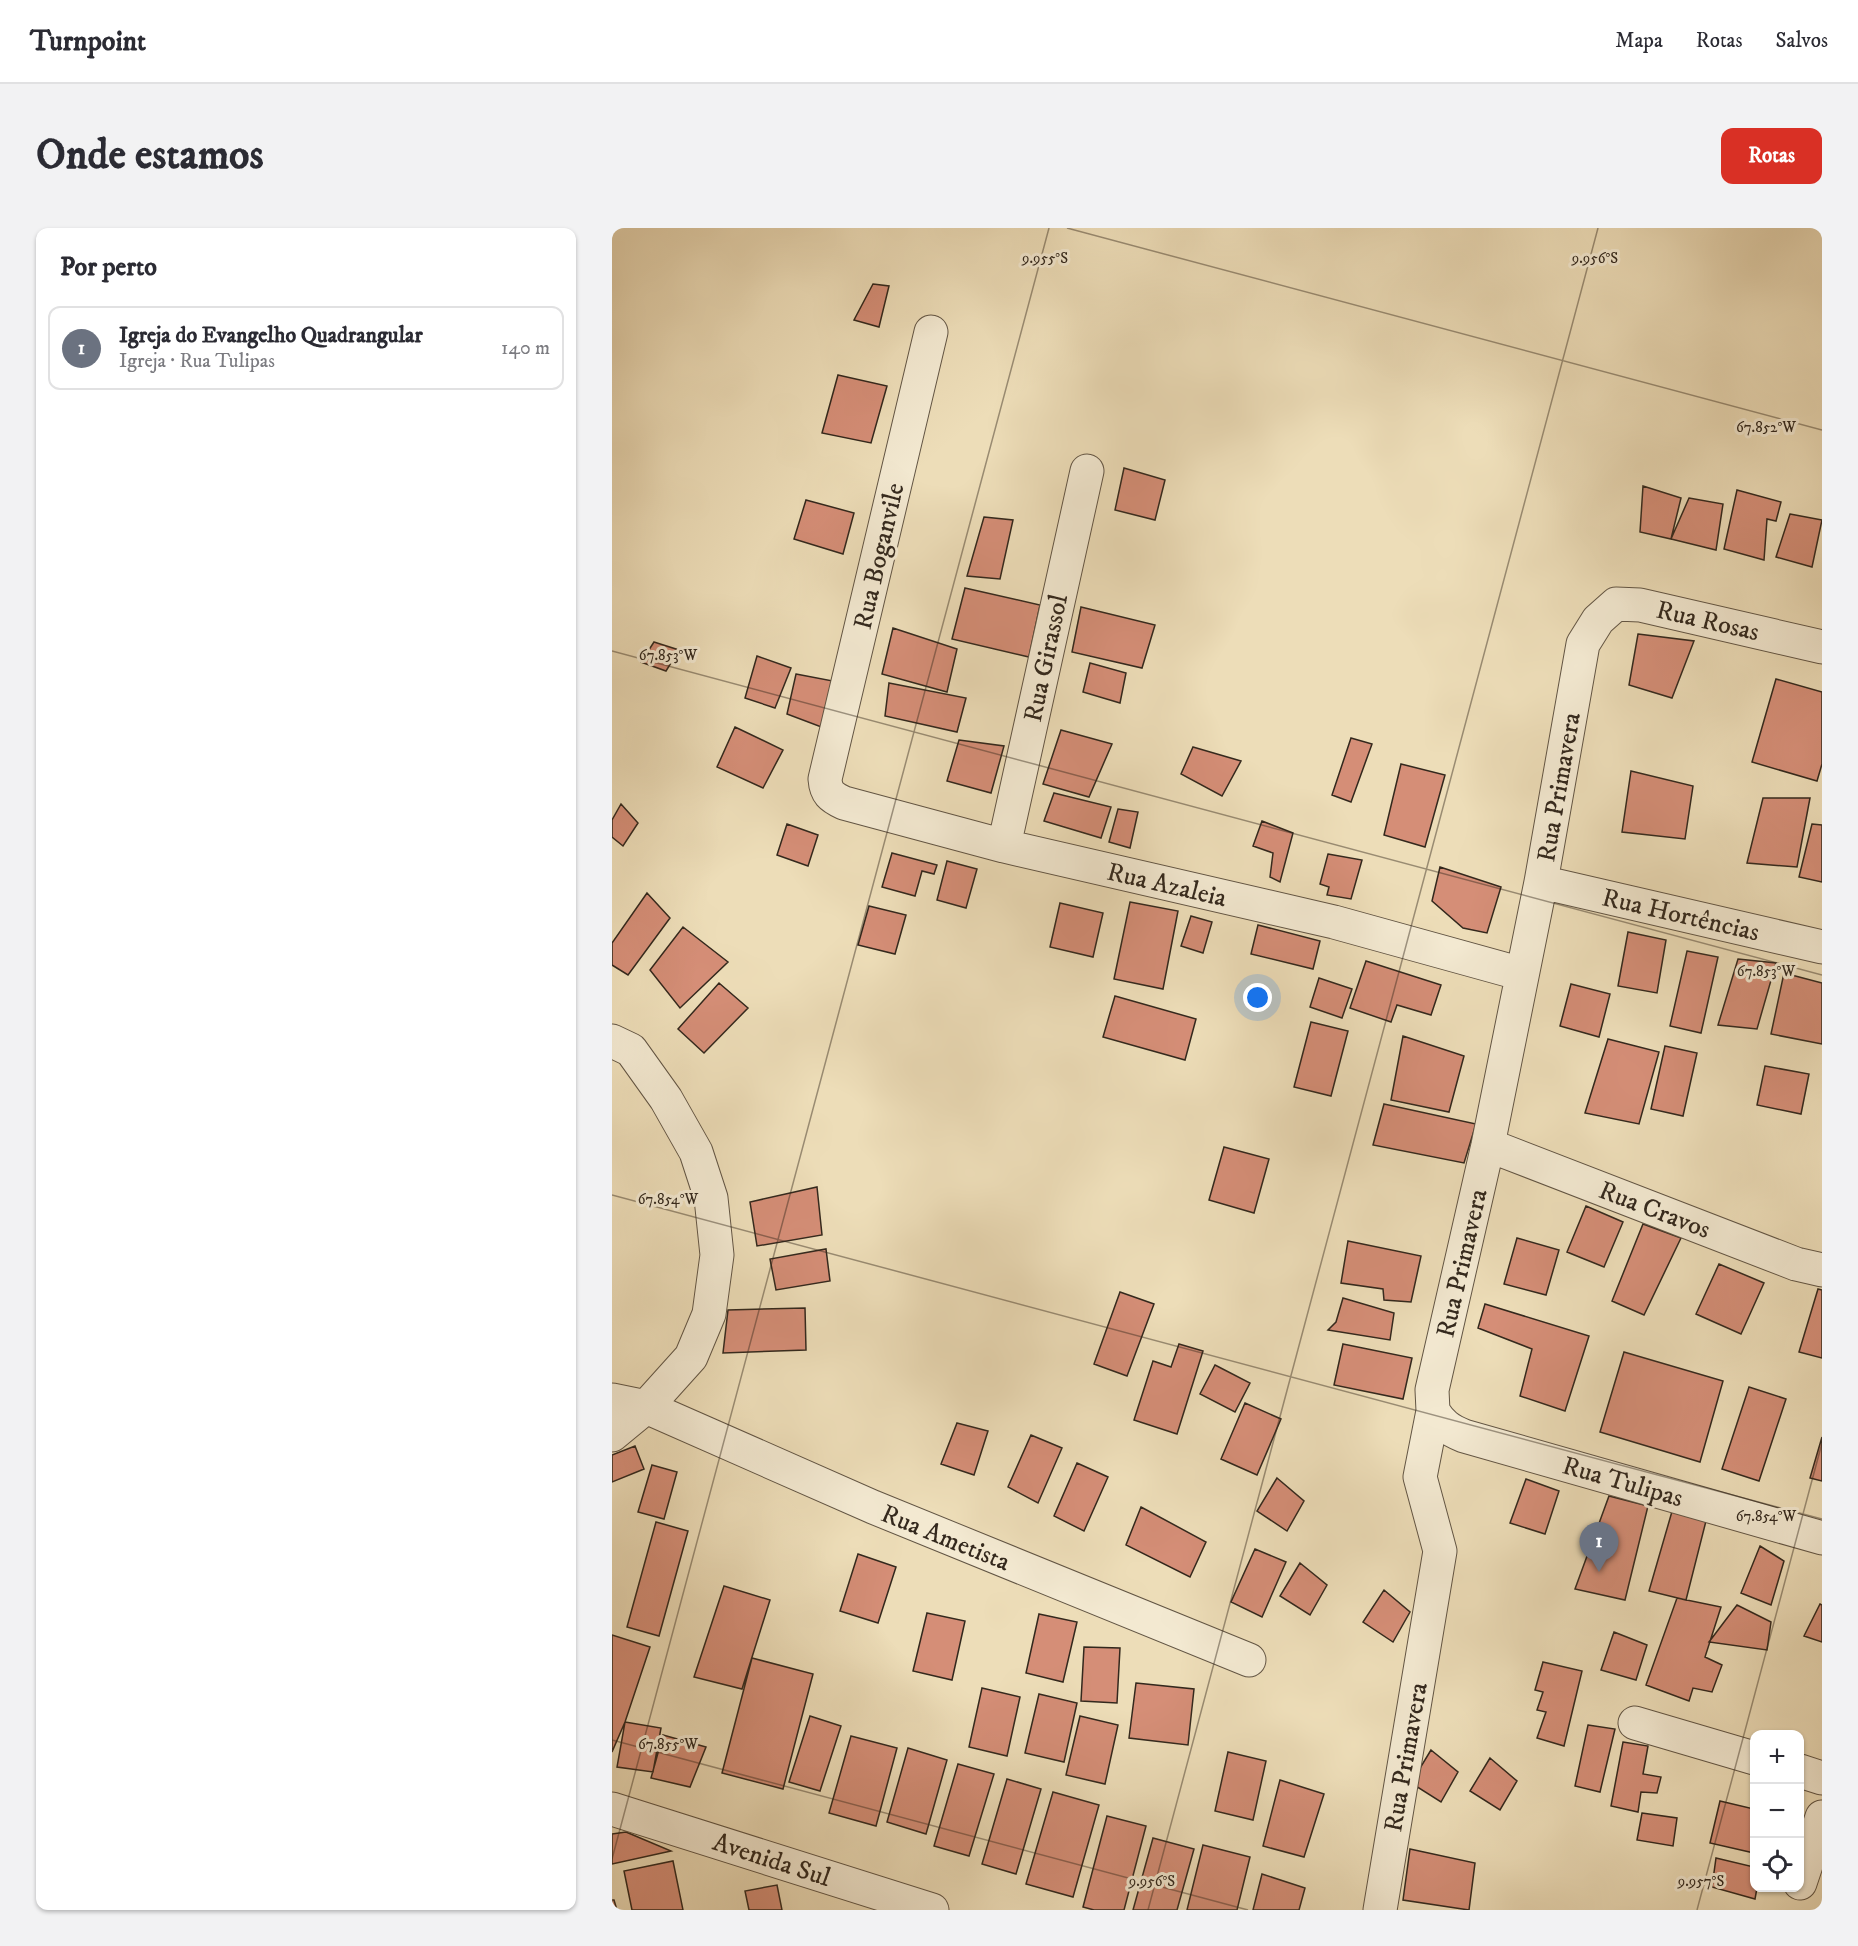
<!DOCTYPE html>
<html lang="pt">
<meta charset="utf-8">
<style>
body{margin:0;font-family:"IM FELL DW Pica",serif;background:#f2f2f3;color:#2b2b33}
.controls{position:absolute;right:18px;bottom:18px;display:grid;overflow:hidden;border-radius:12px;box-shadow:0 2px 4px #0004}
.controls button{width:54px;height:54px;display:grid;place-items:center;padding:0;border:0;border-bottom:2px solid #e1e1e2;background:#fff;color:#2b2b33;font:30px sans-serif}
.you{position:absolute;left:646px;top:770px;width:21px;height:21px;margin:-15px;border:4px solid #fff;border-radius:50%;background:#1a73e8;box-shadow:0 0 0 9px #1a73e833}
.badge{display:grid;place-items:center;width:39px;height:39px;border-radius:50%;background:#d93025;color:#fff;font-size:20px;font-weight:700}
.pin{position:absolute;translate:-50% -50px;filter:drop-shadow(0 2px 3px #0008)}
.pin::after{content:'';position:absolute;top:32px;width:21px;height:18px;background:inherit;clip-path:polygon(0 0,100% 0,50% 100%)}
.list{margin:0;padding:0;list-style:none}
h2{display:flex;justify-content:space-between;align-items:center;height:78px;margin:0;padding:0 24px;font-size:26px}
h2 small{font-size:20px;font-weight:400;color:#7c7c81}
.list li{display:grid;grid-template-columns:39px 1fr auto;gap:18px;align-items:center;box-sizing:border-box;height:84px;margin:0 12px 12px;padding:0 12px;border:2px solid #e1e1e2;border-radius:12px}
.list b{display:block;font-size:22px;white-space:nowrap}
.list p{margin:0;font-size:20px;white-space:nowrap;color:#7c7c81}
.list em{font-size:20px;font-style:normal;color:#7c7c81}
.icon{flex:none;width:33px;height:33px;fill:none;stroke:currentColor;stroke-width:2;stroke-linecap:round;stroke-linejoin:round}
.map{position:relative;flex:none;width:1210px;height:1682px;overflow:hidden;border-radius:12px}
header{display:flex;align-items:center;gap:36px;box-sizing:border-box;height:84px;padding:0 30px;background:#fff;border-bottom:2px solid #e1e1e2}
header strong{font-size:28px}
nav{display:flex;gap:33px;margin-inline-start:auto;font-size:21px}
.intro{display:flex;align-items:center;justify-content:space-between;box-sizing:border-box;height:144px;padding:0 36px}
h1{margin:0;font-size:42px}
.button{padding:15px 27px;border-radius:12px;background:#d93025;color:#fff;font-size:21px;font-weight:700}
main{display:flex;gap:36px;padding:0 36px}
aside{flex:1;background:#fff;border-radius:12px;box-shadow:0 2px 4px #0004}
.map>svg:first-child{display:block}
</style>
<header>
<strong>Turnpoint</strong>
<nav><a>Mapa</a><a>Rotas</a><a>Salvos</a></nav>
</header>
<div class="intro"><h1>Onde estamos</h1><a class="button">Rotas</a></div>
<main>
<aside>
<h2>Por perto<small></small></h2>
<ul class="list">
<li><span class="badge" style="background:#6b7280">1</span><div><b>Igreja do Evangelho Quadrangular</b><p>Igreja · Rua Tulipas</p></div><em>140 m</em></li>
</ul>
</aside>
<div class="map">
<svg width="1210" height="1682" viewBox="0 0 1210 1682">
<rect width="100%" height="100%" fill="#edddb8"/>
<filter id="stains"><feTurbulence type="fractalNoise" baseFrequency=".00333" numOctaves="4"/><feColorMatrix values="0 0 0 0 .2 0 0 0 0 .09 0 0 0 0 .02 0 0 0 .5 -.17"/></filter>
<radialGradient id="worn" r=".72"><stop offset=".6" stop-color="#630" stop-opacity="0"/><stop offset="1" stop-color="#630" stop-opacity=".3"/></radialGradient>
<path fill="#d58e77" stroke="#33281d" stroke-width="1.5" d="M261,56L277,58L267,99L242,92Z
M226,147L275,158L259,215L210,205Z
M512,240L553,252L543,292L503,282Z
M1031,258L1069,270L1059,311L1028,304Z
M1125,262L1169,274L1164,293L1155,291L1152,332L1112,321Z
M1077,270L1111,276L1104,322L1059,311Z
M194,272L242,285L231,326L182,311Z
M1178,286L1210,292L1200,339L1164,329Z
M372,289L401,292L388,351L355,348Z
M353,360L428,377L417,429L340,411Z
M469,379L543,397L530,440L460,424Z
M281,400L345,421L335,464L270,446Z
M1026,406L1082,413L1060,470L1017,457Z
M42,414L67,422L54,443L29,434Z
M145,428L179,440L163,480L133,470Z
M478,435L514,445L508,475L471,464Z
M184,446L221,453L212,500L175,486Z
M1164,451L1210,464V536L1205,553L1140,534Z
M277,455L354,470L345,504L273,488Z
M123,499L171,522L151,560L105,539Z
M449,502L500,516L477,569L431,556Z
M739,510L760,516L739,574L720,567Z
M347,512L392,518L379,565L335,553Z
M581,519L629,533L610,568L569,546Z
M789,536L833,547L813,619L772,607Z
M1019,543L1081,558L1073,611L1010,604Z
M442,565L499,579L489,610L432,593Z
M1151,570H1198L1185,639L1135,635Z
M9,576L26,595L11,618L0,609V592Z
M506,581L526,584L518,620L497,614Z
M650,593L681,605L668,654L658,649L661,625L641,618Z
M175,596L206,607L196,638L165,627Z
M1200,596L1210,597V654L1187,649Z
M280,625L325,637L322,646L310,643L303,668L270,659Z
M716,626L750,632L739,671L715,667L717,659L708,656Z
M335,633L365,641L354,680L325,672Z
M828,639L889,659L875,705L851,700L820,673Z
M35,665L58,690L16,747L0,737V715Z
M518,674L566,683L551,761L502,751Z
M448,675L491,685L481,729L438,719Z
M257,678L294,687L283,726L246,717Z
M579,688L600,694L591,725L569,718Z
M646,697L708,713L701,741L639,726Z
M71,699L116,734L68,780L38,742Z
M1016,704L1054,712L1045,765L1006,758Z
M1075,723L1106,729L1089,805L1058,798Z
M1126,731L1164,735L1145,801L1106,797Z
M754,733L829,757L819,787L785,777L779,794L738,780Z
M1172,745L1210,755V816L1159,806Z
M707,750L740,761L730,790L698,779Z
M107,755L136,780L92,825L66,801Z
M959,756L998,766L987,809L948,798Z
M503,768L584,791L573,832L491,809Z
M699,794L736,803L719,868L682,859Z
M791,808L852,828L837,884L779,872Z
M996,811L1047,824L1027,896L973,885Z
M1053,818L1085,825L1071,888L1039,881Z
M1153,838L1197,846L1189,886L1145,877Z
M772,876L864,896L852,935L761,917Z
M612,919L657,931L642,985L597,972Z
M205,959L210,1007L145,1018L138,974Z
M974,978L1011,994L992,1039L955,1024Z
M1031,996L1069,1010L1032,1087L1000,1073Z
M905,1010L947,1022L934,1067L892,1056Z
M736,1013L809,1028L799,1074L772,1072L771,1061L729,1055Z
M214,1021L218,1053L164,1062L158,1031Z
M1107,1036L1152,1055L1129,1106L1084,1086Z
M1206,1061L1210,1062V1130L1187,1124Z
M508,1064L542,1076L515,1148L482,1136Z
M731,1070L782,1085L778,1112L716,1102L724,1094Z
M873,1076L977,1108L953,1183L908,1168L920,1121L866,1100Z
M193,1080L194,1122L111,1125L116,1082Z
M567,1116L591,1123L565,1206L522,1192L541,1133L559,1139Z
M731,1116L800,1130L791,1171L722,1157Z
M1012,1124L1111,1153L1088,1234L988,1204Z
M603,1137L638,1155L623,1184L588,1166Z
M1137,1159L1174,1171L1147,1253L1110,1241Z
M633,1175L669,1191L645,1247L609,1231Z
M345,1195L376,1203L362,1247L329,1236Z
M419,1207L450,1220L426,1275L396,1259Z
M1210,1209V1253L1198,1250Z
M23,1218L32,1241L0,1254V1227Z
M465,1235L496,1249L472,1303L442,1288Z
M40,1237L65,1244L52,1291L26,1284Z
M665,1250L692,1273L675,1303L645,1283Z
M914,1251L947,1263L933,1306L898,1295Z
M997,1268L1036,1278L1013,1372L963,1361Z
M529,1279L594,1314L578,1349L514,1317Z
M1061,1280L1095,1289L1074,1372L1037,1363Z
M44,1294L76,1303L47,1408L15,1399Z
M1148,1318L1172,1333L1159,1377L1129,1365Z
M643,1321L674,1334L650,1389L619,1374Z
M246,1326L284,1339L266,1395L228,1383Z
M688,1335L715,1357L698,1387L668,1368Z
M112,1358L158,1372L130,1461L82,1449Z
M772,1362L798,1384L781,1414L751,1394Z
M1065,1370L1109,1379L1093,1429L1110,1437L1100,1464L1081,1460L1077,1473L1034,1457Z
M1208,1376L1210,1377V1414L1192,1408Z
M1125,1377L1159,1394L1155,1422L1097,1414Z
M315,1385L353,1393L340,1452L301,1443Z
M427,1386L465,1394L451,1454L414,1445Z
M1002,1404L1035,1417L1024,1452L989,1442Z
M0,1407L38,1419L13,1494L0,1524Z
M472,1419L508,1420L505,1475L469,1473Z
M140,1430L201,1446L171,1561L110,1545Z
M931,1434L970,1443L952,1518L925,1510L934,1484L925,1482L931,1464L923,1462Z
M524,1455L582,1461L576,1517L517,1510Z
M370,1460L408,1469L395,1528L357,1519Z
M427,1466L465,1475L452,1534L413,1525Z
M198,1488L229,1498L208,1563L177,1554Z
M468,1488L506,1497L493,1556L454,1547Z
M13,1494L49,1500L41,1544L5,1539Z
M976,1497L1003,1501L988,1564L963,1558Z
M51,1507L94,1519L78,1559L39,1550Z
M239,1508L285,1520L264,1598L217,1585Z
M1011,1514L1036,1518L1031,1546L1049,1549L1045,1565L1029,1564L1026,1584L999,1578Z
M296,1520L335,1532L314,1606L275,1594Z
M819,1522L846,1544L829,1574L799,1555Z
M616,1524L654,1533L641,1592L603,1583Z
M878,1530L905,1553L888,1582L858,1563Z
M346,1536L382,1546L357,1628L322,1618Z
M395,1551L429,1561L404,1646L370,1636Z
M668,1552L712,1566L692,1629L651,1618Z
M441,1564L487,1577L461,1669L414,1656Z
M1108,1573L1142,1581V1625L1098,1615Z
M1030,1585L1065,1590L1061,1618L1025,1612Z
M495,1588L534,1598L512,1682H482L471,1679Z
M14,1604L59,1623L0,1636V1606Z
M541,1610L582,1621L565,1682H521Z
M591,1617L638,1629L625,1682H575Z
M798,1621L863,1635L857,1682L791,1672Z
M1104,1630L1142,1639V1660H1145L1143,1671L1100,1659Z
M61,1633L71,1682H20L12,1643Z
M650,1646L693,1660L687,1682H641Z
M165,1657L170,1682H137L133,1663Z
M0,1672H2L5,1682H0Z"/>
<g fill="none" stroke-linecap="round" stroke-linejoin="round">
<defs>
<path id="minor" d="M319,104L213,551C214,565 219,569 232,575L392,618L722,694L910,746
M392,618L475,243
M929,654L1210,719
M0,813L19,822L54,871L84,924L99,970L105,1027L97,1086L79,1129L34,1179L0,1207
M876,917L1184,1036L1210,1042
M0,1172L34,1179L261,1279L637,1432
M821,1183C829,1196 837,1202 852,1208L1210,1310
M1023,1495L1142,1530
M1188,1543L1210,1550
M0,1581L320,1682
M1188,1655L1210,1589
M768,1682L828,1323L808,1249L821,1183L820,1162L876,917L929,654L971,416L986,392L1004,376L1028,377L1210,419"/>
</defs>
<use href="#minor" stroke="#625544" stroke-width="35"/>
<use href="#minor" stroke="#f3e9d1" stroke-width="33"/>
</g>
<path fill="none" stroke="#33281d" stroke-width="1.5" stroke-opacity="0.45" d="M455,0L1210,202M0,423L1210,747M0,967L1210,1291M0,1512L636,1682M0,1631L437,0M536,1682L986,0M1085,1682L1210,1215"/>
<g text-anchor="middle" stroke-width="6" stroke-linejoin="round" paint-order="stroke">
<g font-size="26" fill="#33281d" stroke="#f3e9d1">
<text transform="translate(266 328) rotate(-77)" y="9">Rua Boganvile</text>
<text transform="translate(1096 392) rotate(13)" y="9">Rua Rosas</text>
<text transform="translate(433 430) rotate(-78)" y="9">Rua Girassol</text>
<text transform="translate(946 559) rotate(-80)" y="9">Rua Primavera</text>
<text transform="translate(555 656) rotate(13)" y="9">Rua Azaleia</text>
<text transform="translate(1069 686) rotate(13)" y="9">Rua Hortências</text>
<text transform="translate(1043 981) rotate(21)" y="9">Rua Cravos</text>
<text transform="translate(849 1035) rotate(-77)" y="9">Rua Primavera</text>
<text transform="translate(1011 1253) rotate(16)" y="9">Rua Tulipas</text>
<text transform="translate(334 1309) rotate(22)" y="9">Rua Ametista</text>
<text transform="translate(793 1529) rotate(-80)" y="9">Rua Primavera</text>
<text transform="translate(160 1631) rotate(18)" y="9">Avenida Sul</text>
</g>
</g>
<g font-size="15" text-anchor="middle" fill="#33281d" stroke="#f3e9d1" stroke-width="6" stroke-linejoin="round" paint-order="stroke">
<text x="983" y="35">9.956°S</text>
<text x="433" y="35">9.955°S</text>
<text x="1154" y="204">67.852°W</text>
<text x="56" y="432">67.853°W</text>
<text x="1154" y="748">67.853°W</text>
<text x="56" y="976">67.854°W</text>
<text x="1154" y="1293">67.854°W</text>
<text x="56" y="1521">67.855°W</text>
<text x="540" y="1658">9.956°S</text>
<text x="1089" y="1658">9.957°S</text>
</g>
<rect width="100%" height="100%" filter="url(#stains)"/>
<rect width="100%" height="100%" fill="url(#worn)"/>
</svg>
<div class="controls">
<button>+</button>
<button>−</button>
<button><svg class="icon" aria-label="locate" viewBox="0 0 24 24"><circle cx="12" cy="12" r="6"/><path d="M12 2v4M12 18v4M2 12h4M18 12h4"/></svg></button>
</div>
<div class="you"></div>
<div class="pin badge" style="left:987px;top:1344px;background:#6b7280">1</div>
</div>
</main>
